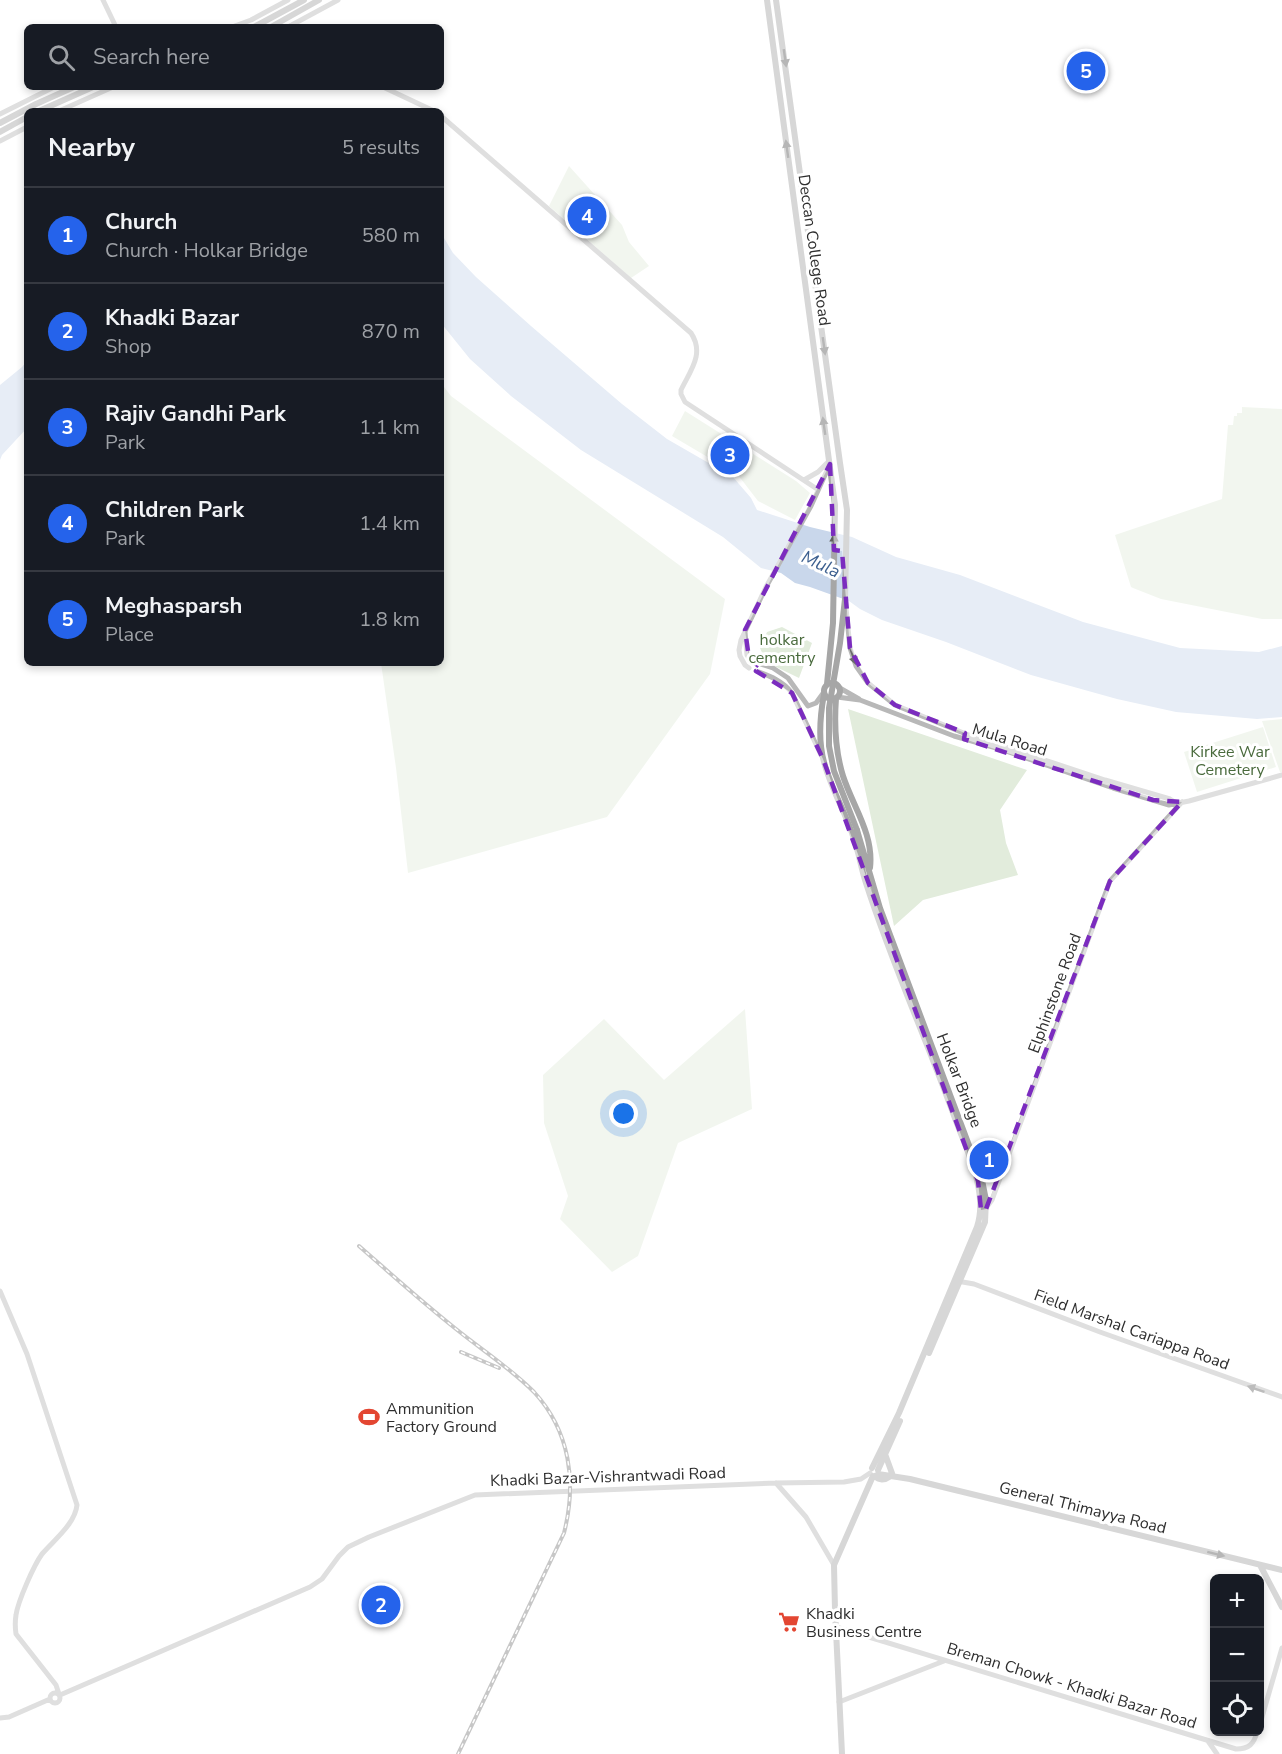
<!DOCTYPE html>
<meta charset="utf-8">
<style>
body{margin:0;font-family:"Nunito Sans",sans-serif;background:#242831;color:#f1f3f6}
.controls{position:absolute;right:18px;bottom:18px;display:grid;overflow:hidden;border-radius:9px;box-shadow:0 3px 9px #0003}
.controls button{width:54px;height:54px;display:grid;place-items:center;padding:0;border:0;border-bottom:2px solid #363941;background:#171b24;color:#f1f3f6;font:30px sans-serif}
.you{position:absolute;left:624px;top:1114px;width:21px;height:21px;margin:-15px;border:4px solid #fff;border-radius:50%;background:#1a73e8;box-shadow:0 0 0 9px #1a73e833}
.badge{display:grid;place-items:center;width:39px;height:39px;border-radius:50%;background:#2563eb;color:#fff;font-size:20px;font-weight:700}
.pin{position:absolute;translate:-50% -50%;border:3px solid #fff;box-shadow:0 2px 6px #0006}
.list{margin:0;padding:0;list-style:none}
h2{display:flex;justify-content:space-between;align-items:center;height:78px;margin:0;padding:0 24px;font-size:26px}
h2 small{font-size:20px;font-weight:400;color:#9ea1a6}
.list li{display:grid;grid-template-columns:39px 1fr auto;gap:18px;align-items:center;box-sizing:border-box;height:96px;padding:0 24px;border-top:2px solid #363941}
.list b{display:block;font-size:22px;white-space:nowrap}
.list p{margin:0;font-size:20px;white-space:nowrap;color:#9ea1a6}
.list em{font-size:20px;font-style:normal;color:#9ea1a6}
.icon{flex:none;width:33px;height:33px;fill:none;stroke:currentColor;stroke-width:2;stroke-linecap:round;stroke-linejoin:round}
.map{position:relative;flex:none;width:1282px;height:1754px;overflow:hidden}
.search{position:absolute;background:#171b24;box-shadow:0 3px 9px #0003;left:24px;top:24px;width:420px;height:66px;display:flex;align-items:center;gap:15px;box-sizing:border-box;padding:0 21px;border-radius:9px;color:#9ea1a6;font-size:22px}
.panel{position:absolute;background:#171b24;box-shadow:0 3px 9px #0003;left:24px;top:108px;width:420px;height:558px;border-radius:9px}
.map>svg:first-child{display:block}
</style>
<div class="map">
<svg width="1282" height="1754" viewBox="0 0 1282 1754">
<rect width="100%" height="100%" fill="#fff"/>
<path fill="#e2ecdc" d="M569,166L622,225L629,242L649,266L631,278L549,206Z
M441,383L451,396L725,599L710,674L607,817L408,873L396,768L381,663H441Z
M1242,407L1282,409V619H1262L1161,599L1133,588L1131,587L1115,535L1222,499L1228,425H1233L1234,416H1237V413H1242Z
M685,411L796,481L810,493L795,520L758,501L738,475L672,436Z
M782,627L812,643L799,678L766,662L760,648L767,632Z
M848,709L1027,770L1000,810L1006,843L1018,875L923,900L894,926Z
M1282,719V772H1280L1262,721Z
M1263,727L1276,767L1197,792L1184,752Z
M745,1009L752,1109L678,1143L638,1256L612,1272L560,1219L568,1196L544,1123L543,1075L604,1019L664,1080Z"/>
<path fill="#c9d7eb" d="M441,233L453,253L476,277L531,326L622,404L667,439L733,477L751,498L757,510L810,527L852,537L896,557L960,575L1083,622L1180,648L1259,652L1282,646V717L1257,719L1176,712L1117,699L1031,675L946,642L882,620L860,609L849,601L810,587L795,583L781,573L761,568L723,537L581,450L511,396L470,359L441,323Z
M27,361V428L2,455L0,460V385L22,367Z"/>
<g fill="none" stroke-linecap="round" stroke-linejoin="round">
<path stroke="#b8b8b8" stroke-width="5" d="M103,0L116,27
M232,27L251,20L288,0
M288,27L338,0
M383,87L434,111
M59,111L113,87
M0,114L54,87
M441,116L691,333C705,354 690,371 681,390V394L685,402L817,489
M0,141L27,127
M804,480L818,472L828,462
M846,608L850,648L856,666L868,683L895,705L966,734L1105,780L1170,799L1176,803
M745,632L747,655L753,662
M758,663L773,668L788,678L808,706L816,703L824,692
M749,668L745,665L740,656L739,650L741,640L766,587L811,506L830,464
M756,671C770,676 783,681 792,693L821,755
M838,687L859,699
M837,697L860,700L954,736L1000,749L1113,788L1169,805L1189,801L1282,775
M986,1208L992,1200L1110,881L1182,802
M957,1281L974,1284L1100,1332L1282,1397
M0,1291L27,1354L77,1505C75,1524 54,1540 42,1554C34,1565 18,1601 16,1615C15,1621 15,1627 16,1634L56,1685L59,1694
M776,1483L806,1517L834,1565
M836,1627L1236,1749C1249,1749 1254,1744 1257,1732
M50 1698a5 5 0 1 1 10 0a5 5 0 1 1-10 0Z
M60,1695L310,1587L322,1579L339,1556L348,1547L369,1537L475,1495L776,1483L844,1482L861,1479L870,1473
M839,1702L944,1661
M0,1718L9,1717L50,1699
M1260,1724L1282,1648
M1208,1741L1217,1754"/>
<path stroke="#a6a6a6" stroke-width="6" d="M767,0L835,505L833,623L827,684
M776,0L840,463L847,510L845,599
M254,27L304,0
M271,27L319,0
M39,111L93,87
M0,123L36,104L74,87
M0,132L27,117
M824 691a8 8 0 1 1 16 0a8 8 0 1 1-16 0Z
M824,694C820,716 818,741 824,762C831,789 846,813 854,839C859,853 861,868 866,883C891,961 925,1036 953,1113C965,1147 989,1191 977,1227L899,1413L872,1468
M836,698C834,725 835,750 843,776C853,807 874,834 870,868
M857,830L880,908L982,1180L986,1200L985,1222L929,1353
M885,1454L893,1476
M878,1470L900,1421
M878,1474L910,1479L1282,1570
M875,1476C879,1481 885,1480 889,1477
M1260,1565L1282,1607
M842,1754L835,1610L834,1565L873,1476"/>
<defs>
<path id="rail" d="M359,1246C391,1274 422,1302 456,1329C482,1350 510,1368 534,1392C570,1431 577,1482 564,1533L458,1754
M461,1352L499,1368"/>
</defs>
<use href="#rail" stroke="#838383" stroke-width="4"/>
<use href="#rail" stroke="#fff" stroke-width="1.5" stroke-dasharray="4.5" stroke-linecap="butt"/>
<path stroke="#a6a6a6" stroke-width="6" d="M845,599L840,643L829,708V746L834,771L857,830"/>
</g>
<defs><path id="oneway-solid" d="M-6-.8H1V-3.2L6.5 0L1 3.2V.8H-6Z" transform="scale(1.5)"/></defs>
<g fill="#5e5e5e">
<use href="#oneway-solid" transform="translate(785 58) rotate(82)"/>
<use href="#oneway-solid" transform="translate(787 149) rotate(-98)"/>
<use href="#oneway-solid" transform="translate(824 346) rotate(82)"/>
<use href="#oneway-solid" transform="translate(824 426) rotate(-98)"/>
<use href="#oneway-solid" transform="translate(834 543) rotate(-89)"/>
<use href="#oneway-solid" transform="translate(1216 1554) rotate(14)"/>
</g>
<g fill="#6c6c6c">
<use href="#oneway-solid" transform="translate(853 656) rotate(71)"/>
<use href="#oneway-solid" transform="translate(1256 1389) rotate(-161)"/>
</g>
<path d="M0 0H1282V1754H0ZM830,464L834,550L842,551L850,648L868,683L895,705L965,733L964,739L1153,800L1182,802L1110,881L986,1209L981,1210L978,1181L823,759L792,693L756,671L761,668L749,658L745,630Z" fill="#fff" fill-opacity=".55" fill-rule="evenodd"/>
<path fill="none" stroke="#7b2cbf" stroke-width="4.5" stroke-dasharray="12 8" stroke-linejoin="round" d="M830,464L834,550L842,551L850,648L868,683L895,705L965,733L964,739L1153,800L1182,802L1110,881L986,1209L981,1210L978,1181L823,759L792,693L756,671L761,668L749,658L745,630Z"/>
<defs>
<symbol id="stadium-bare" viewBox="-9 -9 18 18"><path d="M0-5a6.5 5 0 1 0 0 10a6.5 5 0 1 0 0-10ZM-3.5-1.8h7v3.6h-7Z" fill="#e34632" stroke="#fff" stroke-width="2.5" paint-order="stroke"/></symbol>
<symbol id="supermarket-bare" viewBox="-9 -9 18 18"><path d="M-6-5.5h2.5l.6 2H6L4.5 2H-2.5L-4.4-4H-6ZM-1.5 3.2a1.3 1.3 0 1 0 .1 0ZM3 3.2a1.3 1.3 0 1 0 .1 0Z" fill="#e34632" stroke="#fff" stroke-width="2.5" paint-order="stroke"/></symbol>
</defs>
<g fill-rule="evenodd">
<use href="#stadium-bare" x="354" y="1402" width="30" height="30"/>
<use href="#supermarket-bare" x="774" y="1607" width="30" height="30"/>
</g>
<g text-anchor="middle" stroke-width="6" stroke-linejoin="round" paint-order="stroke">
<g font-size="16" fill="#2e2e2e" stroke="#fff">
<text transform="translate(815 250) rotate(82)" y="6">Deccan College Road</text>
<text transform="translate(1010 739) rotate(17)" y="6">Mula Road</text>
<text transform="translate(1054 993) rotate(-70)" y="6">Elphinstone Road</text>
<text transform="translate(960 1080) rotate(69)" y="6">Holkar Bridge</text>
<text transform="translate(1132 1329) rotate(20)" y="6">Field Marshal Cariappa Road</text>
<text transform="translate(608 1476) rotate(-2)" y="6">Khadki Bazar-Vishrantwadi Road</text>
<text transform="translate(1083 1507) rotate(14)" y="6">General Thimayya Road</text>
<text transform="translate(1072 1685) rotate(17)" y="6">Breman Chowk - Khadki Bazar Road</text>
</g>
<g font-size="16" fill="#496a3c" stroke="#fff">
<text x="782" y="645">holkar<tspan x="782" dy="18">cementry</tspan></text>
<text x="1230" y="757">Kirkee War<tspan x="1230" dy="18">Cemetery</tspan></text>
</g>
<g font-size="16" fill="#2e2e2e" stroke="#fff" text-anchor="start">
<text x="386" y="1414">Ammunition<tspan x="386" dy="18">Factory Ground</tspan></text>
<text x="806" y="1619">Khadki<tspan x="806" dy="18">Business Centre</tspan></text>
</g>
<g font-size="18" font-style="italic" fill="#3d6090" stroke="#fff">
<text transform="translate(821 564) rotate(25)" y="6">Mula</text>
</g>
</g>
</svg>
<div class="controls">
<button>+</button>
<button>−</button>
<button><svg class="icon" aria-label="locate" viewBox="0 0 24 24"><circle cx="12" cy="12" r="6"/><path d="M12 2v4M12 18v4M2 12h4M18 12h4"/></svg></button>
</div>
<div class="you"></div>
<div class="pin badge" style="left:989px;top:1160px">1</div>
<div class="pin badge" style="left:381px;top:1605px">2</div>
<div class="pin badge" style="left:730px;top:455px">3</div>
<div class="pin badge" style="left:587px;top:216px">4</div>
<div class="pin badge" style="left:1086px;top:71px">5</div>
<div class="search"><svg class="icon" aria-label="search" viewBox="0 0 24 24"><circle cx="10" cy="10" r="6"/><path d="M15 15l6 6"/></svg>Search here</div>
<section class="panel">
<h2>Nearby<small>5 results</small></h2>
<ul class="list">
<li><span class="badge">1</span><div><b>Church</b><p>Church · Holkar Bridge</p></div><em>580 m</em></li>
<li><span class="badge">2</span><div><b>Khadki Bazar</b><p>Shop</p></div><em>870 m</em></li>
<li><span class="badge">3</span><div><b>Rajiv Gandhi Park</b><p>Park</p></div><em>1.1 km</em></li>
<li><span class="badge">4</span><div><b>Children Park</b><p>Park</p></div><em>1.4 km</em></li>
<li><span class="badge">5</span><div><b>Meghasparsh</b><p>Place</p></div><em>1.8 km</em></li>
</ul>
</section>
</div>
